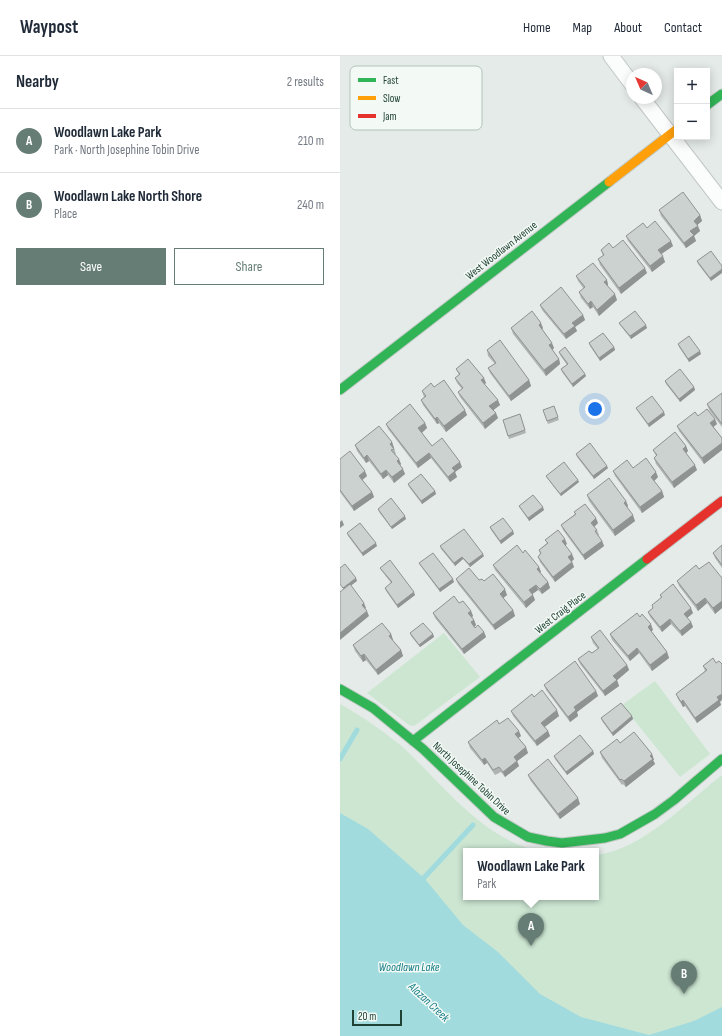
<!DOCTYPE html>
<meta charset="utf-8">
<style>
body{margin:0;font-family:"Sofia Sans Condensed",sans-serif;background:#f2f2f3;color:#1f2937}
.controls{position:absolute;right:12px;top:12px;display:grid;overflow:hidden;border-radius:0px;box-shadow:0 2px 10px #0003}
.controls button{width:36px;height:36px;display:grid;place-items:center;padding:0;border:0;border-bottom:1px solid #e0e1e3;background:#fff;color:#1f2937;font:20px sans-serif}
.compass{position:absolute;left:286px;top:12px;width:36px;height:36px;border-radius:50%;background:#fff;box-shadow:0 2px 10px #0003;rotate:316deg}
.scale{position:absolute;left:12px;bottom:10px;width:50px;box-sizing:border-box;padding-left:4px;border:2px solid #204235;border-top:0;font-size:11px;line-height:14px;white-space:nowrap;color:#204235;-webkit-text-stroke:3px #f3faf6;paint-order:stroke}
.you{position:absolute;left:255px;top:353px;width:14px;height:14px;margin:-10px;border:3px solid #fff;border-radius:50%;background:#1a73e8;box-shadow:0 0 0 6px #1a73e833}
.badge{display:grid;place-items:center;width:26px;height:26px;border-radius:50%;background:#657d74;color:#fff;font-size:13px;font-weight:700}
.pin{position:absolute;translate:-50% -33px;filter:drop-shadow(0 1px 2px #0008)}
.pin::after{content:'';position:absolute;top:21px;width:14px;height:12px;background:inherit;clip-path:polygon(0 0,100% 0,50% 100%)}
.popup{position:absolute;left:123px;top:792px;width:136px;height:52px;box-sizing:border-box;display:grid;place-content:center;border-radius:0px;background:#fff;filter:drop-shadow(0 1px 3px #0005);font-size:13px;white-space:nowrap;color:#747a83}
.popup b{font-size:15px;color:#1f2937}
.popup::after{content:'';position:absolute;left:50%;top:100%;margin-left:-8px;border:8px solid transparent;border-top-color:#fff}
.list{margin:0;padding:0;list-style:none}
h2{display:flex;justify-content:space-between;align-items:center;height:52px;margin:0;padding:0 16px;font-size:17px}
h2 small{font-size:13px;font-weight:400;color:#747a83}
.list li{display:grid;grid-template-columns:26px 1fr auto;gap:12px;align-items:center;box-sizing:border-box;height:64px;padding:0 16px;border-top:1px solid #e0e1e3}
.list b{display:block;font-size:15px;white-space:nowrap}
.list p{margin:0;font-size:13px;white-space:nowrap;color:#747a83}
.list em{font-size:13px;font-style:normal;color:#747a83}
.actions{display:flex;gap:8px;padding:12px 16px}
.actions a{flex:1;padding:9px 0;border:1px solid #657d74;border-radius:0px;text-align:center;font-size:14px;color:#657d74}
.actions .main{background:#657d74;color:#fff}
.map{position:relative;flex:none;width:382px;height:980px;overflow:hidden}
header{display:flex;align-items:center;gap:24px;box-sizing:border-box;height:56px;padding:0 20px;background:#fff;border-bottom:1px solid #e0e1e3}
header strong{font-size:19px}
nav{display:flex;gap:22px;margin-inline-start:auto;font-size:14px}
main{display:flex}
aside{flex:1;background:#fff}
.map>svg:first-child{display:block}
</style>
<header>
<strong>Waypost</strong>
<nav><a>Home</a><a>Map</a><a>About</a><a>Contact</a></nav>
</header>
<main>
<aside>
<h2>Nearby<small>2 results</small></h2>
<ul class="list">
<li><span class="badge">A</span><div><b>Woodlawn Lake Park</b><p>Park · North Josephine Tobin Drive</p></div><em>210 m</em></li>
<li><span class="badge">B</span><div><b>Woodlawn Lake North Shore</b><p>Place</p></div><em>240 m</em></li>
</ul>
<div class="actions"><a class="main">Save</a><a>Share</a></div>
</aside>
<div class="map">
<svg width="382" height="980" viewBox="0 0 382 980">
<rect width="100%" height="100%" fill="#e5ebe8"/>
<path fill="#cce6d2" d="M104,577L140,621L74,670L69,669L27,637Z
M315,625L370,698L340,721L282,649Z
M0,648C23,661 47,677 67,695C105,732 142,780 196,795H126V841H256V799C302,794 347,746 382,719V980H0Z"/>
<path fill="#a1dbde" d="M0,757L28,773L84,822L123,869L158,896L200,938L241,961L309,979L354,965L382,951V980H0Z"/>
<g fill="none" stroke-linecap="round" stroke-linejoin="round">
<path stroke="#a1dbde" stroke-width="5" d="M0,703L17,674
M79,827L133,769"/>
<defs>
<path id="street" d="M271,0L292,28
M302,42L382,146"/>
<path id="fast" d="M367,49L382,38
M0,334L269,126
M0,633L33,652L83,693L154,761L188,781L207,785L222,787L265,782L280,778L315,758L334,744L382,703
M73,685L307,503"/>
<path id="slow" d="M269,126L337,73"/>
<path id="jam" d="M307,503L382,445"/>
</defs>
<use href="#street" stroke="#c2c8c5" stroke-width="17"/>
<use href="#fast" stroke="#c0c9c5" stroke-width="11"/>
<use href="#slow" stroke="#c0c9c5" stroke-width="11"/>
<use href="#jam" stroke="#c0c9c5" stroke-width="11"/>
<use href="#street" stroke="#fbfcfc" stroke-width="15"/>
<use href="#fast" stroke="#30b455" stroke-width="9"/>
<use href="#slow" stroke="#ff9f0a" stroke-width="9"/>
<use href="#jam" stroke="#e5322d" stroke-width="9"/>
</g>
<path fill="#afb5b2" d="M319,154L360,159L362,165L357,169L360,175L354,180L356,185L346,192L321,160Z
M307,172L333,190L321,198L325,206L312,216L288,185L286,180Z
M261,194L307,217L281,238L260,209L258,203L263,200Z
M371,195V225L358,208L357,205Z
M236,220L267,224L268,229V230L277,244L259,260L253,251L250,253L241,242L239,236L244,233L238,225Z
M200,249L243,259L245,264L235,271L237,275L226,283L202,254Z
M279,267L307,272L291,283L280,269Z
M171,272H203L202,273L214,292L212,294L219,303L220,308L206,320L173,278Z
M249,287L274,291L275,294L260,305L250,290Z
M338,288L361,298L349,306L339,291Z
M147,294L189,324L191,330L171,345L150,317L148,312L155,308L148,300Z
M219,296L246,320L233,331L222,316L221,313L227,309L220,299Z
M116,313L146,327L144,328L160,349L153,354L158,362L145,373L120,341L118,336L122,333L117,327L115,322L119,319Z
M325,325L354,331L355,334L340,346L326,328Z
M94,331L127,359L106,376L99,367L97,368L83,349L81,344L84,341L82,335Z
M382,337V371L369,354L367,348Z
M214,350L219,364L208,368L203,354Z
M296,352L325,359L309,371L297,354Z
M180,358L186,377L169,383L163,364Z
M358,360L377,368L373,371L382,382V394L364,408L339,375L337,370Z
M85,367L87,372L82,377L92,390L122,411L115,416L117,421L110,426L91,402L78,412L48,373L46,368Z
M52,386L56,398L55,399L61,408L60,409L65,418L54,427L48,419L43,423L29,405L26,407L17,395L15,389Z
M346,390L348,395L346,397L357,414L334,432L316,408L314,402L316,400L313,394Z
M236,398L268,412L254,423L237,401Z
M0,403L27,420L22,424L32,436L34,441L14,455L0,436Z
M293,412L318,421L314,425L322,435L324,441L302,457L275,420L273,415Z
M206,420L239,426L221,440L207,422Z
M68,428L95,435L96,438L82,448L69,431Z
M247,439L286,445L288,450L287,451L295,465L275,480L249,445Z
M179,450L204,454L189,465L180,452Z
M38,453L66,463L52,473L39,456Z
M234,456L258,467L254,471L257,474L259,479L258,480L262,485L264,490L245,504L223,474L221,469L235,458Z
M150,471L173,475L174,478L161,488L151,474Z
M7,477L37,490L23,500L8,480Z
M205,484L227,488L225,489L234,503L232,505L234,511L215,526L200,506L198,501L200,498L199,494L207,487Z
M382,489V512L375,502L373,497Z
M100,490L144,500L130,511L123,503L115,510L101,493Z
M183,497L199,511L201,516L200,517L208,526L210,532L202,538L198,534L192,538L195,544L186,552L155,514L153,509Z
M79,507L114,526L100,536L80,509Z
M40,512L75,539L58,552L46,535L45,532L51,527L41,514Z
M359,513L382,522V552L375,558L367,547L358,555L339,530L337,525Z
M116,523L139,524L144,525L167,539L163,542L173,554L175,560L155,574L118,528Z
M320,539L353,557L347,562L351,566L353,571L342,580L331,568L322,576L310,561L308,556L313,552L312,549L321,542Z
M119,547L131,555L133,560L132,561L134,564L136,569L134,571L135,572L144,576L146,581L124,598L95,562L93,557Z
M300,561L313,574L311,575L327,596L329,602L312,615L299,597L290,605L272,584L270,578Z
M70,577L93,578L94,581L80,591L71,580Z
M51,578L53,584H52L61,594L63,600L38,619L26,604L23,606L15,595L13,589Z
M251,581L287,609L289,614L277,624L279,630L265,640L240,608L238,603L252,597L258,593L253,587Z
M373,602L380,646L381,649L357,667L345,650L343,651L338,643L336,638L365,615L363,610Z
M204,629L256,635L258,640L237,656L238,660L230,666L206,634Z
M194,641L219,660L205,671L208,675L210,680L197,690L173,660L171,655Z
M292,660L293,663L273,680L262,665L261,662Z
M159,668L181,680L178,682L188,697L177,705L179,710L165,721L161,716L155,719L147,707L144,709L130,692L128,686Z
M280,687L312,698L314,704H313L315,708L286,731L283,728L282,729L262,702L260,696Z
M253,695L254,698L227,719L215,703L214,700Z
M188,719L240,748L220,763L190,724Z"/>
<path fill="#8f9391" d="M360,159L362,165L356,170L354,165Z
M358,170L360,175L354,180L356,185L346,192L344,187L350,175Z
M331,185L333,190L320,199L318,194Z
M323,200L325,206L312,216L310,210Z
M305,212L307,217L281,238L279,232Z
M382,213V217L371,225L370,222Z
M267,224L268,229L266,231L264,226Z
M275,238L277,244L259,260L257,254Z
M251,245L253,251L250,253L248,248Z
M243,259L245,264L235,271L237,275L226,283L224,278L232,267Z
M201,267L203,272L201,275L199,269Z
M306,269L307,272L291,283L290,280Z
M212,287L214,292L211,295L209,289Z
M274,291L275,294L260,305L259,302Z
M360,295L361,298L349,306L348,303Z
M219,303L220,308L206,320L204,314Z
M245,318L246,320L233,331L232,328Z
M144,322L146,327L143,330L141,324Z
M189,324L191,330L171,345L169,340Z
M354,331L355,334L340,346L339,343Z
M158,344L160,349L151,356L149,350Z
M125,354L127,359L106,376L104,370Z
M324,356L325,359L309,371L308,368Z
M156,357L158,362L145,373L143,367Z
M97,361L99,367L97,368L95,363Z
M375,363L377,368L372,372L370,367Z
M85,367L87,372L80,378L78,372Z
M52,386L54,392L52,394L50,388Z
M382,387V394L364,408L362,402Z
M346,390L348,395L345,398L343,393Z
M89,397L91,402L78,412L76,407Z
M27,399L29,405L26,407L24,402Z
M59,403L61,408L59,410L57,405Z
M120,406L122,411L115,416L117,421L110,426L108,421L112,412Z
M355,409L357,414L334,432L332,426Z
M267,410L268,412L254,423L253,420Z
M63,413L65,418L54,427L52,421Z
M46,414L48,419L43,423L41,418Z
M25,415L27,420L21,425L19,420Z
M316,416L318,421L313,426L311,421Z
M238,424L239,426L221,440L220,438Z
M95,435L96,438L82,448L81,445Z
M322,435L324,441L302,457L300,451Z
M32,436L34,441L14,455L12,450Z
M286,445L288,450L286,452L284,447Z
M203,451L204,454L189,465L188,462Z
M293,459L295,465L275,480L273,474Z
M65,460L66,463L52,473L51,471Z
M256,462L258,467L253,472L251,467Z
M2,464L4,469L0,472V466Z
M173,475L174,478L161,488L160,485Z
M225,483L227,488L224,490L222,485Z
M262,485L264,490L245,504L243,499Z
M36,487L37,490L23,500L22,497Z
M143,498L144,500L130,511L129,508Z
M232,498L234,503L230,507L228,501Z
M122,501L123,503L115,510L114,507Z
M232,506L234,511L215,526L213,521Z
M199,511L201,516L199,518L197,513Z
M16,522L17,525L4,535L3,532Z
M113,523L114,526L100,536L99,533Z
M208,526L210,532L202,538L200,533Z
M196,529L198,534L191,539L189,534Z
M165,533L167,539L162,543L160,538Z
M74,536L75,539L58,552L57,549Z
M193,539L195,544L186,552L184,546Z
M365,542L367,547L358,555L356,549Z
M382,545V552L375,558L373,552Z
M24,547L26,552L24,554L22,549Z
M351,552L353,557L346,563L344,558Z
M173,554L175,560L155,574L153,569Z
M27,555L29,560L0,584V577Z
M131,555L133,560L130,563L128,557Z
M330,563L331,568L322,576L320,571Z
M134,564L136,569L133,572L131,566Z
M351,566L353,571L342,580L340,575Z
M311,568L313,574L310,576L308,571Z
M144,576L146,581L124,598L122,593Z
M51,578L53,584L51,585L49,580Z
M93,578L94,581L80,591L79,589Z
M297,592L299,597L290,605L288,600Z
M61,594L63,600L38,619L36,614Z
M327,596L329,602L312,615L310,609Z
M24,598L26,604L23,606L21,600Z
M287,609L289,614L275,626L273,620Z
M277,624L279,630L265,640L263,635Z
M256,635L258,640L237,656L238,660L230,666L228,661L234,651Z
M382,638V644L380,646L381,649L357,667L355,662L377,641Z
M343,644L345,650L343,651L341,646Z
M217,654L219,660L203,672L201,667Z
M292,660L293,663L273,680L272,677Z
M179,675L181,680L177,683L175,678Z
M208,675L210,680L197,690L195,685Z
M186,691L188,697L176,706L174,701Z
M253,695L254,698L227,719L226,716Z
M312,698L314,704H313L315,708L286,731L284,725L310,700Z
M145,702L147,707L144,709L142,704Z
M177,705L179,710L165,721L163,716Z
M238,742L240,748L220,763L218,758Z"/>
<path fill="#ccd2cf" stroke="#8f9391" d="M343,136L360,159L354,165L358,170L350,175L354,179L344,187L319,154Z
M315,165L331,185L318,194L323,200L310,210L286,180L303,167L307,172Z
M283,184L305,212L279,232L258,203L264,199L261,194L269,187L273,192Z
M371,195L382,210V213L370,222L357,205Z
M253,207L267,224L264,226L275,238L257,254L251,245L248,248L239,236L245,231L236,220Z
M221,231L243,259L232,267L235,270L224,278L200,249Z
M192,255L201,267L199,269L212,287L209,289L219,303L204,314L171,272Z
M295,255L306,269L290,280L279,267Z
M263,277L274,291L259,302L249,287Z
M349,280L360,295L348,303L338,288Z
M160,284L189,324L169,340L148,312L156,307L147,294Z
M225,291L245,318L232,328L221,313L228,308L219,296Z
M128,303L144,322L141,324L158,344L149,350L156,357L143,367L118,336L123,332L115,322L120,318L116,313Z
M340,313L354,331L339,343L325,325Z
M104,324L125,354L104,370L97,361L95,363L81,344L86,340L82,335L91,327L94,331Z
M382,337V368L367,348Z
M312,340L324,356L308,368L296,352Z
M70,348L85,367L78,372L92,390L102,382L120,406L112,412L115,415L108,421L89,397L76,407L46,368Z
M214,350L218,361L207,365L203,354Z
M367,353L375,363L370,367L382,382V387L362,402L337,370L355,356L358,360Z
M180,358L185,374L168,380L163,364Z
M39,370L52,386L50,388L54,393L51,394L59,403L57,405L63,413L52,421L46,414L41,418L27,399L24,402L15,389Z
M335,376L346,390L343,393L355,409L332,426L314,402L317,399L313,394Z
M250,387L267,410L253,420L236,398Z
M10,395L25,415L19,420L32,436L12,450L0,434V403Z
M306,402L316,416L311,421L322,435L300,451L273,415L287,404L293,412Z
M224,406L238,424L220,438L206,420Z
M81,418L95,435L81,445L68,428Z
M269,422L286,445L284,447L293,459L273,474L247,439Z
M193,439L203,451L188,462L179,450Z
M51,442L65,460L51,471L38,453Z
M245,448L256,462L251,467L257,474L255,475L262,485L243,499L221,469L236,458L234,456Z
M163,462L173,475L160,485L150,471Z
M20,467L36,487L22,497L7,477Z
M124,473L143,498L129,508L122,501L114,507L100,490Z
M218,474L225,483L222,485L232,498L228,501L232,506L213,521L198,501L201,497L199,494L208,487L205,484Z
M177,489L183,497L185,494L199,511L197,513L208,526L200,533L196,529L189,534L193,539L184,546L153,509Z
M382,489V509L373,497Z
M93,497L113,523L99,533L79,507Z
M50,504L74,536L57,549L45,532L52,526L40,512Z
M369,506L382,522V545L373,552L365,542L356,549L337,525L356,509L359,513Z
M5,508L16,522L3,532L0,528V512Z
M129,512L139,524L142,523L144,525L153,518L165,533L160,538L173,554L153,569L116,523Z
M10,528L24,547L22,549L27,555L0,577V536Z
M333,528L351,552L344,558L351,566L340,575L330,563L320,571L308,556L313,552L312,549L322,541L320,539Z
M114,540L119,547L123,545L131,555L128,557L134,564L131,566L135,572L138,569L144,576L122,593L93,557Z
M297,557L300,561L302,558L311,568L308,571L327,596L310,609L297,592L288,600L270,578Z
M42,567L51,578L49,580L61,594L36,614L24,598L21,600L13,589Z
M83,567L93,578L79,589L70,577Z
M260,574L287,609L273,620L277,624L263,635L238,603L249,595L252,597L259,592L251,581Z
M373,602L376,607L379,605L382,608V638L377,641L379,644L355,662L343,644L341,646L336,638L367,614L363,610Z
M235,605L256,635L234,651L236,654L228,661L204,629Z
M202,634L217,654L201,667L208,675L195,685L171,655L192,638L194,641Z
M281,647L292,660L272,677L261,662Z
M168,662L179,675L175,678L186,691L174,701L177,705L163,716L159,711L153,714L145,702L142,704L128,686L157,664L159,668Z
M294,676L312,698L310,700L313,703L284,725L281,723L280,724L260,696L277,683L280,687Z
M240,679L253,695L226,716L214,700Z
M208,703L238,742L218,758L188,719Z"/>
<g text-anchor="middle" stroke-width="3" stroke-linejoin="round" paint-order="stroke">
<g font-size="11" fill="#204235" stroke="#f3faf6">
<text transform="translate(161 194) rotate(-38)" y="4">West Woodlawn Avenue</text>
<text transform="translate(220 556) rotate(-38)" y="4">West Craig Place</text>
<text transform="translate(132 722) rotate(43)" y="4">North Josephine Tobin Drive</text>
</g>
<g font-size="12" font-style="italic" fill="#127c85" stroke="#f3faf6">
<text x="69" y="915">Woodlawn Lake</text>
<text transform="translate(89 946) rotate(43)" y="4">Alazan Creek</text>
</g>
</g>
<rect x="10" y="10" width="132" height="64" rx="6" fill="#f3faf6" stroke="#b4c3bc" stroke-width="1"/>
<rect x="18" y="22" width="18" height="4" fill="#30b455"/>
<rect x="18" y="40" width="18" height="4" fill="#ff9f0a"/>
<rect x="18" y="58" width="18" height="4" fill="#e5322d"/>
<g font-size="11" fill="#204235">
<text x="43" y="28">Fast</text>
<text x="43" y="46">Slow</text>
<text x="43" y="64">Jam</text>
</g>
</svg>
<div class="controls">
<button>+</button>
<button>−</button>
</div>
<svg class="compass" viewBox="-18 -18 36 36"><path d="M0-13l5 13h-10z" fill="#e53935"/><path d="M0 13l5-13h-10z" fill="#747a83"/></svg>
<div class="scale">20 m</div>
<div class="you"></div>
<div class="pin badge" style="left:191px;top:890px">A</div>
<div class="popup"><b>Woodlawn Lake Park</b>Park</div>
<div class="pin badge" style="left:344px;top:938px">B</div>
</div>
</main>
